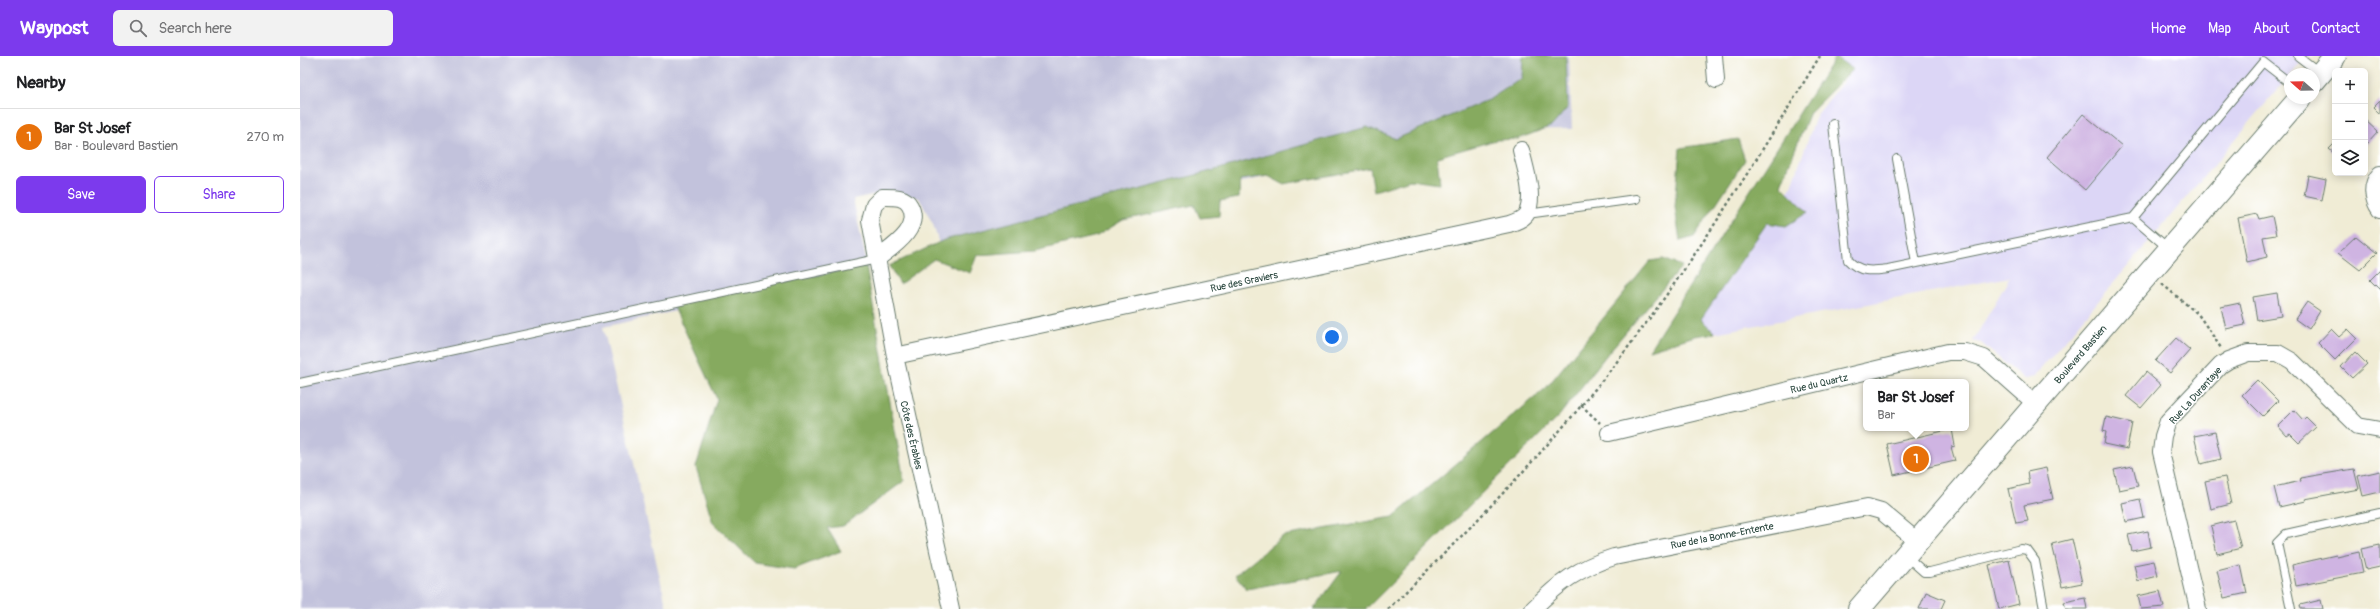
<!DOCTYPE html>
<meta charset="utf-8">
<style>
body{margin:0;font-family:Pangolin,sans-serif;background:#f2f2f2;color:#202124}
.controls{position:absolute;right:12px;top:12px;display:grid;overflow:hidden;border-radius:6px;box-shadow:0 2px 10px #0003}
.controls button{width:36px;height:36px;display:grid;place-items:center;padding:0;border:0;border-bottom:1px solid #e0e0e0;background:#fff;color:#202124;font:20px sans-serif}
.compass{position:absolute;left:1984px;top:12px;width:36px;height:36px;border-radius:50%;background:#fff;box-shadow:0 2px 10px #0003;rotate:290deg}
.you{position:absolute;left:1032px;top:281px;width:14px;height:14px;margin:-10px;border:3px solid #fff;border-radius:50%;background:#1a73e8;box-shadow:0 0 0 6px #1a73e833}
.badge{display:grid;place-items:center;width:26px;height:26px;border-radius:50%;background:#7c3aed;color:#fff;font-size:13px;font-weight:700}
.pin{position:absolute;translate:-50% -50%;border:2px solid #fff;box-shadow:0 1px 4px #0006}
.popup{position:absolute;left:1563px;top:323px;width:106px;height:52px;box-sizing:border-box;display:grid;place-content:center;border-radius:6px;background:#fff;filter:drop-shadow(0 1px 3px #0005);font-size:13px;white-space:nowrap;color:#757577}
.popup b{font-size:15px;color:#202124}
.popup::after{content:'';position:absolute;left:50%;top:100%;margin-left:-8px;border:8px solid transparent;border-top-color:#fff}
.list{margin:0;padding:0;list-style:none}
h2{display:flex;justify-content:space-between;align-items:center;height:52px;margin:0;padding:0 16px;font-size:17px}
h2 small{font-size:13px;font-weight:400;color:#757577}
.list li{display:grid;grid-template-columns:26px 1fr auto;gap:12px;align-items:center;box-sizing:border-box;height:56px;padding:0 16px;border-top:1px solid #e0e0e0}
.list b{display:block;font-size:15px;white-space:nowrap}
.list p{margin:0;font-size:13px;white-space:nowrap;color:#757577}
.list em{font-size:13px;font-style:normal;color:#757577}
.actions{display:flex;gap:8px;padding:12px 16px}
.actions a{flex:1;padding:9px 0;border:1px solid #7c3aed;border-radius:6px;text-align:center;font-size:14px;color:#7c3aed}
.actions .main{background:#7c3aed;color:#fff}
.icon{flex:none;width:22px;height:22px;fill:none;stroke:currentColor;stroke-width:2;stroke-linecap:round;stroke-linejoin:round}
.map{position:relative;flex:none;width:2080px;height:553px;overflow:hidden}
header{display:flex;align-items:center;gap:24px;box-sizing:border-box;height:56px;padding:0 20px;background:#7c3aed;color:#fff}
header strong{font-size:19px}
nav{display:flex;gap:22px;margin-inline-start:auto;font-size:14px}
.search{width:280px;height:36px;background:#f2f2f2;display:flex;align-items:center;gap:10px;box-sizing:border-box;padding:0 14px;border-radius:6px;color:#757577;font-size:15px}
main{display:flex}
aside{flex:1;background:#fff}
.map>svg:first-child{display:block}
</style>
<header>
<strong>Waypost</strong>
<div class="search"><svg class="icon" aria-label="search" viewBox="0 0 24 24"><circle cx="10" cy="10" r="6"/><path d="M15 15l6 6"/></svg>Search here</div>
<nav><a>Home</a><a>Map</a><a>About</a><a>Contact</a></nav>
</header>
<main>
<aside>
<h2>Nearby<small></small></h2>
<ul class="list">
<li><span class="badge" style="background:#e8710a">1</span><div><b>Bar St Josef</b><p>Bar · Boulevard Bastien</p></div><em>270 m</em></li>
</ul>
<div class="actions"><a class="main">Save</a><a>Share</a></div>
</aside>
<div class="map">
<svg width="2080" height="553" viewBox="0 0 2080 553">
<rect width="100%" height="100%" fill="#fff"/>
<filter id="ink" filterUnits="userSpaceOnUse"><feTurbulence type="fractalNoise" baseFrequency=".025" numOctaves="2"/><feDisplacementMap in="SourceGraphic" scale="8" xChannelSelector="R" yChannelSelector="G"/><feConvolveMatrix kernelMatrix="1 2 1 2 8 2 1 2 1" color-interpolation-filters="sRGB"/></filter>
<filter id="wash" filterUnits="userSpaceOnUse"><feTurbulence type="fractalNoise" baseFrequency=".012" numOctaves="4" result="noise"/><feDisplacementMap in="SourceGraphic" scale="16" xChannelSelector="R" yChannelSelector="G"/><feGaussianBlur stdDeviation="0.9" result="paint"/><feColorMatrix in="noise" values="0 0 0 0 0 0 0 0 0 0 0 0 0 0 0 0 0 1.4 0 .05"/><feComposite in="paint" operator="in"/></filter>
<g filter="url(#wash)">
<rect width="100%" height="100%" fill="#f0ecd5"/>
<path fill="#dcd6f6" d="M1535,0H2006L1734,321L1724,323L1681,287L1673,285L1710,221L1415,277L1401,263L1492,130L1516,60L1553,13Z"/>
<path fill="#c2c2dc" d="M0,0H1269L1272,73L1180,74L657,189L639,188L633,168L619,142L591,135L553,143L568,213L303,271L367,553H0Z"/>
<path fill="#86aa5f" stroke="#52744a" d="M1223,0H1266L1268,51L1252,70L1218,83L1196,84L1137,101L1140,128L1110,124L1074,135L1070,112L983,128L968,120L940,124L939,142L920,145L919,160L900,162L894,149L823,164L797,180L735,195L677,199L670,217L634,203L600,228L589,210L644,184L919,113L1067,71L1096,83L1190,43L1222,22Z
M1535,1L1553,13L1510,56L1481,129L1508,156L1486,170L1467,167L1401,263L1415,277L1395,280L1349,294Z
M1438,83L1445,104L1394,181L1380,185L1375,151L1380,92Z
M1363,203L1382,210L1308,297L1259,360L1066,553H1014L1042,515L947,533L935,519L983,480L1093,461L1246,332L1350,205Z
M566,210L604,425L543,470L527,472L541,495L494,513L455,507L413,467L396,411L417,343L372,247Z"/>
<g id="blocks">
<path fill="#cfb4e2" d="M2080,44V58L2073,51Z
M1783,58L1822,90L1785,134L1747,101Z
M2065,64L2078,76L2067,88L2065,86Z
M2035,87V98L2029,93Z
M2008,119L2026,123L2022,144L2004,140Z
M1957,158L1959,163L1972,160L1976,179L1963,181L1967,201L1947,206L1938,162Z
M2056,180L2077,197L2060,214L2038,197Z
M2080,214V234L2070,224Z
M1977,237L1981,260L1957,264L1953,241Z
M2007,246L2020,255L2009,273L1995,263Z
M1940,247L1945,269L1926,273L1921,251Z
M2031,273L2039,281L2048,273L2057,282L2035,304L2018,287Z
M1876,282L1890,294L1870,317L1855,305Z
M2055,296L2067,308L2052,322L2041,311Z
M1846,316L1861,329L1841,352L1826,340Z
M1957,324L1978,345L1963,360L1942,339Z
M1994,354L2003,364L2006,361L2016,371L1999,387L1990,378L1987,380L1978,370Z
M1806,361L1832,367L1827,393L1804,388L1806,376L1803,375Z
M1652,373L1655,390L1651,391L1655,405L1594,419L1587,388Z
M1915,376L1921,403L1901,408L1894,380Z
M1833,410L1838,430L1819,434L1814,414Z
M1746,412L1753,443L1724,449L1728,465L1716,467L1708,433L1729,428L1727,416Z
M2054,413L2059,433L2005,443L2006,445L1979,451L1974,431L2001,425L2000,422Z
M2080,415V436L2063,440L2058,420Z
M1925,421L1931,448L1911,453L1905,425Z
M1840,443L1844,462L1826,466L1822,447Z
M1934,464L1941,492L1917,498L1911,470Z
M1848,475L1851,491L1832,495L1828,479Z
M1772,483L1782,527L1762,531L1752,488Z
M2080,489V511L2066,514L2061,493Z
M2059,496L2063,517L1996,530L1992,509L2036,499L2037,501Z
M1709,504L1719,548L1699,553L1689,509Z
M1854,505L1858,520L1838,525L1834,509Z
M1941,509L1947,537L1924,542L1917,515Z
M1860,535L1864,551L1841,553L1838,540Z
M1626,536L1645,544L1641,553H1619Z
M1785,542L1787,553H1766L1764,546Z
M2021,544L2023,553H2001L2000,549Z"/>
</g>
</g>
<g filter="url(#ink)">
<use href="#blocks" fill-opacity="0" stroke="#687a6c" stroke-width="1"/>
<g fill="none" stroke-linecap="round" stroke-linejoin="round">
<defs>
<path id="service" d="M1998,0L2020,17
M1533,68L1548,204C1560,217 1572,215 1588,213L1833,162
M1597,103L1616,207
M1227,158L1336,143
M1869,193L1833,162L1963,6L1990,27
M0,327L577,203
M1606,500L1624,516H1630L1721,493L1727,494L1735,505L1744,553
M1991,553L1977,487L1986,478L2080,457"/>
<path id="minor" d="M1414,0L1416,24
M2080,118C2070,129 2072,143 2080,154
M577,203C592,191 622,173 610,150C605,140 593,141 582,141L574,149L570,164L595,300L651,553
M595,300L1209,168C1215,166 1224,163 1227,157C1235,139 1225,112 1221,94
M1309,377L1648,296H1665L1684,302L1736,348
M1233,553C1259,527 1278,512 1314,501L1567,451L1581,455L1617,485
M1898,553L1861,396L1863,380L1868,365L1921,309L1929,304L1948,297H1978L1992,305L2058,370L2080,374"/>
<path id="secondary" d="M2014,25L2035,0
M1559,553L2000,42"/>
</defs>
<use href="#service" stroke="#687a6c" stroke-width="10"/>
<use href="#minor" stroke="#687a6c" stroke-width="18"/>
<use href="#secondary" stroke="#687a6c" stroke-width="24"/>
<path stroke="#687a6c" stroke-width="2.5" stroke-dasharray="3 3" stroke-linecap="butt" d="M1862,228L1898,258L1921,292
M1281,349L1300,367
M1088,553C1155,488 1220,422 1281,350C1372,242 1446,121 1520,0"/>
<use href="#service" stroke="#fff" stroke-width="8"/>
<use href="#minor" stroke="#fff" stroke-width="16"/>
<use href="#secondary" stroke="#fff" stroke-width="22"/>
</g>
</g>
<g text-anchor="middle" stroke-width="3" stroke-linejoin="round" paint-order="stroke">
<g font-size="10" fill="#1f3d34" stroke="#fff">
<text transform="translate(944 225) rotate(-12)" y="4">Rue des Graviers</text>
<text transform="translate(1780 298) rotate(-49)" y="4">Boulevard Bastien</text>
<text transform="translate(1519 327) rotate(-13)" y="4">Rue du Quartz</text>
<text transform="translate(1895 339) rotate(-48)" y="4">Rue La Durantaye</text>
<text transform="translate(612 379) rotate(77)" y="4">Côte des Érables</text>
<text transform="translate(1422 479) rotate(-11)" y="4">Rue de la Bonne-Entente</text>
</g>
</g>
</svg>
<div class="controls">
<button>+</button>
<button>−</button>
<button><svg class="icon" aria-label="layers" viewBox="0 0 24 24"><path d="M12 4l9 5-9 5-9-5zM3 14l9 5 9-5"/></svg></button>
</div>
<svg class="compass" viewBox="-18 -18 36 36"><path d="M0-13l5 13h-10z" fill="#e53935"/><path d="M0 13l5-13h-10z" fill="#757577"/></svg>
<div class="you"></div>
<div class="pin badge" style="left:1616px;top:403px;background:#e8710a">1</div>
<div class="popup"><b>Bar St Josef</b>Bar</div>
</div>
</main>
